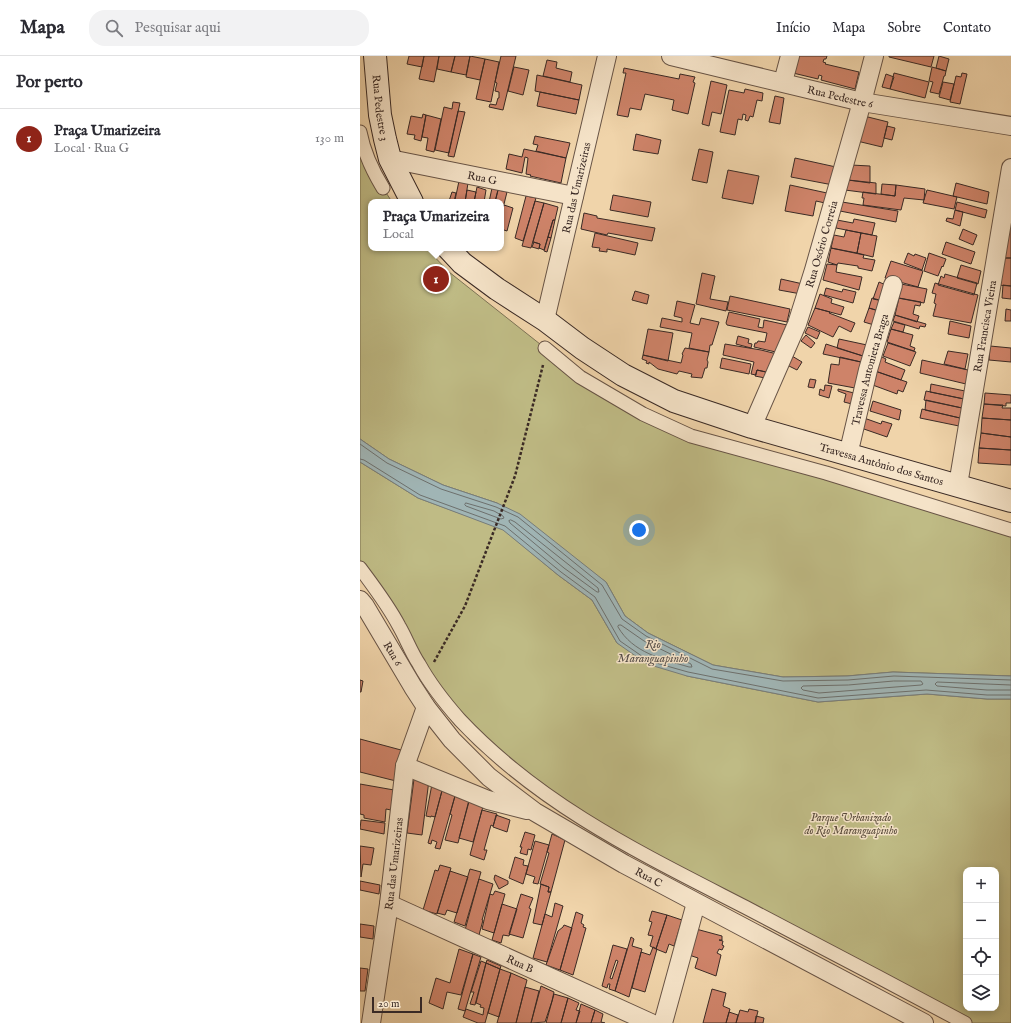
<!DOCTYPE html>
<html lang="pt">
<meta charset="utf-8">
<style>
body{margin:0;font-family:"IM FELL English",serif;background:#f2f2f3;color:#2b2b33}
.controls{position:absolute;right:12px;bottom:12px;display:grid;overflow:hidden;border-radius:8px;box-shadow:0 2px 10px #0003}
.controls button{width:36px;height:36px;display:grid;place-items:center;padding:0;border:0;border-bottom:1px solid #e1e1e2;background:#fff;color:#2b2b33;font:20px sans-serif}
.scale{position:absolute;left:12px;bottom:10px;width:50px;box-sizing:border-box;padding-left:4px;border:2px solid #3a2a25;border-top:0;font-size:11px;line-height:14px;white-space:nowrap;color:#3a2a25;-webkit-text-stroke:3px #f5e3c8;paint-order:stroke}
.you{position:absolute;left:279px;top:474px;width:14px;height:14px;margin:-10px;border:3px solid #fff;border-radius:50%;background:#1a73e8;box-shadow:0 0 0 6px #1a73e833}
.badge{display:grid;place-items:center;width:26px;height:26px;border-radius:50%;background:#8f2418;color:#fff;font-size:13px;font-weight:700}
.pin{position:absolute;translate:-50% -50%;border:2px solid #fff;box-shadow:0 1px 4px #0006}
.popup{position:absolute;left:8px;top:143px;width:136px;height:52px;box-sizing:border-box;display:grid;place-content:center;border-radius:8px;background:#fff;filter:drop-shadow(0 1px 3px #0005);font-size:13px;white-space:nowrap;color:#7c7c81}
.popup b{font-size:15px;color:#2b2b33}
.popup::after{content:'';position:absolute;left:50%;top:100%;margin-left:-8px;border:8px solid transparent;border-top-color:#fff}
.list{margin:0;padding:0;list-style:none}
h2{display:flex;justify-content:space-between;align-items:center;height:52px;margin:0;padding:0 16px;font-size:17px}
h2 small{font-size:13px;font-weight:400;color:#7c7c81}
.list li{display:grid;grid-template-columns:26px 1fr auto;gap:12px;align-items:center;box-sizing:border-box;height:60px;padding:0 16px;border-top:1px solid #e1e1e2}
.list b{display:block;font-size:15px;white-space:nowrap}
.list p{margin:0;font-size:13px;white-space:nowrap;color:#7c7c81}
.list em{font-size:13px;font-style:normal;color:#7c7c81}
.icon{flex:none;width:22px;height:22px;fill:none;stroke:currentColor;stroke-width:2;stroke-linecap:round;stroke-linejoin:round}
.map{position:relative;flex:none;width:651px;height:967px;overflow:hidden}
header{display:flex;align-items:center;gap:24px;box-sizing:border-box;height:56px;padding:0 20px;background:#fff;border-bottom:1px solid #e1e1e2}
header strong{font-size:19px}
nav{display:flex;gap:22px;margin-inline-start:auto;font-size:14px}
.search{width:280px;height:36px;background:#f2f2f3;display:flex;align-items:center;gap:10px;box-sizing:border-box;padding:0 14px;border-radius:16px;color:#7c7c81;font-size:15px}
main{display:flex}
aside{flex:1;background:#fff}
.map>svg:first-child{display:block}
</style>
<header>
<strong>Mapa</strong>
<div class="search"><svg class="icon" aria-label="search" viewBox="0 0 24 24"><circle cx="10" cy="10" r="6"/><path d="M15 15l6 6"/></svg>Pesquisar aqui</div>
<nav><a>Início</a><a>Mapa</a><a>Sobre</a><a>Contato</a></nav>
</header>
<main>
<aside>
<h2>Por perto<small></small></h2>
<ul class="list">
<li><span class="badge">1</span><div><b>Praça Umarizeira</b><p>Local · Rua G</p></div><em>130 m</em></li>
</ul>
</aside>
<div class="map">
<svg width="651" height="967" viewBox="0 0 651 967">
<rect width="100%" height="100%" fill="#f0d4aa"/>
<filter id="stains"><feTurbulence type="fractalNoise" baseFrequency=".005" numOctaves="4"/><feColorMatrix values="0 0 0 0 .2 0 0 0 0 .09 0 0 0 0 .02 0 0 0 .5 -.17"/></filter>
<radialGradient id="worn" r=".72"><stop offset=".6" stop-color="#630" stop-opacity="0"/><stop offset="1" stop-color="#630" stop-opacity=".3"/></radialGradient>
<path fill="#bfbb85" stroke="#7c7255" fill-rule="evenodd" d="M0,76L23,132L32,146H11V192H66L89,216L185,292L283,358L651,474V620L533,616L487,620L423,621L353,609L288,577L265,560L246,526L137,447L83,429L29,403L0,383Z
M0,406L58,442L143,473L198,519L232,544L257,587L327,620L458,646L567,638L627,643H651V967H605L242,776L99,663L0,512ZM606,814H636V952H606Z"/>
<path fill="#a0b5b5" stroke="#777d7b" d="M0,383L29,403L83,429L137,447L160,458L246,526L265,560L288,577L353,609L423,621L487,620L533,616L651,620V643H627L567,638L458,646L327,620L287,608L257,587L232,544L198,519L143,474L58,442L0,406Z"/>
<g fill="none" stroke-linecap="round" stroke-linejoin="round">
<path stroke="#6d706d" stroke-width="1" d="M0,388L27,407L81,433L136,451L158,461L242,529L262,563L286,580L352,613L423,625L488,624L534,620L651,624
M0,403L4,404L60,439L145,470L201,516L235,541L260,585L289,605L328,616L458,642L566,634L627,639H651
M106,447L134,455L143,460L144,462L141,463L106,450L105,449Z
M151,464L155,466L238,532L239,536H237L204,512L150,467L149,465Z
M259,569H261L284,585L331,608L332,611H329C302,603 273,597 258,571Z
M534,625H561L563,628L561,629L459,637L443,634L441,632L443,630L488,629Z
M651,629L577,626L575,628L577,630L627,634H651"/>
</g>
<path fill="#ce8369" stroke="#3a2a25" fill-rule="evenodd" d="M49,0H64L62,11L47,8Z
M64,0H79L74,26L59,23Z
M79,0H95L91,16L77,13Z
M95,0H110L106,19L91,16Z
M110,0L125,3L120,24L106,21Z
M141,0H156L143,54L129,51L130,48L136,49L138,42H139V36L135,35L137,27L135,26Z
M437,0H467L466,3H464L463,6L466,7L465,8L499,16L495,33L461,24L462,20L459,19L458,23L433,17Z
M529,0H574L571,11L529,1Z
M579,0L589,3L586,15L576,12Z
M125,3L139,6L131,46L116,43Z
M187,4L197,6L196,12L212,16L210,26L183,20Z
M154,11L169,14L163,39L148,35Z
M572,11L586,15L585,20H584L579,38L570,36L573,26L569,25Z
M264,12L319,23L320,18L335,21L333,26L335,27L328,58L312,54L314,44L285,38L281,54L270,52L268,61L257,59L266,17H263Z
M534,17L569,26L565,42L530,33Z
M602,17L607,18L600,48L590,46L596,20L601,21Z
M526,18L534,21L530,33L522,31Z
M177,19L222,29L219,44L175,35Z
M351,25L367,29L361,58L352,56L349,70L342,68Z
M583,26L594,28L590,44L579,41Z
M385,33L403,37L402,45L397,44L393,61L390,60L388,65L385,64L386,59L383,58L382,64L378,63L375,79L360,76L369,34L384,37Z
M180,36L219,44L216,58L177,50Z
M415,40L424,42L420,68L409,66Z
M93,46L100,47L89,97L75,94L84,51L92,53Z
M98,55L105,56L94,101L88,100Z
M63,58L66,59L61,85L54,83L55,79L47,78L51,60L62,62Z
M66,59L81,63L74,96L66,94L68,82L62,81Z
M504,60L528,66L522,91L497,85Z
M527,70L535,72L532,84L524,82Z
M276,78L301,84L298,98L273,94Z
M175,80L210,87L206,102L176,95L178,89L173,88Z
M164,93L206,102L201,127L170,120L171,119L166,118L168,102L165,101L162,117L146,113L149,98L162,101Z
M339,93L353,96L347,127L332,124Z
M435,102L476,111L473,129L431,121Z
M491,109L510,110V127L488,124Z
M368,114L399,120L393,148L362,142Z
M488,124L516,127V138L485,134Z
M99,125L108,127L105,146L95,144Z
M596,127L629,136L627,148L593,140Z
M522,128L536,129L535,140L521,138Z
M430,129L467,137L465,147L456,145L453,160L425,155Z
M536,129L565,133L564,144L544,142L541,154L503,149L504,142H502L503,136L535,140Z
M117,131L126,134L124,146H114Z
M132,132L138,134L135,146H129Z
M107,134L116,136L114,146H105Z
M138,134L147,136L141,160V146H135Z
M567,134L597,141L594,153L563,147Z
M92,136L96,137L94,146L89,145Z
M253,139L291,146L288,161L250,154Z
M166,140L176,142L163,185L155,182Z
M175,145L184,147L171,192L162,190Z
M482,146L538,155L536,166L480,155Z
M597,146L627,154L625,162L595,154Z
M184,147L198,151L195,164H193L184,194L179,192L180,188L173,186Z
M144,149L153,152L147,175L141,173V160Z
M595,154L603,156L600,170L586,165L587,162L593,163Z
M224,157L237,160V162L295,172L292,185L248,177L247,179L221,173Z
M494,163L515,167L512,179L476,172L477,164L493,167Z
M193,164H195L191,182L188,181Z
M646,167H651V202H641Z
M603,173L617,179L613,189L599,183Z
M486,174L501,177L497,197L471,192L474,179L484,181Z
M235,177L278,187L275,199L247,193V196L239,195L240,192L232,191Z
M501,177L517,180L513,201L497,197Z
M188,181L191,182L187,196L184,195Z
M174,186L180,188L179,193L172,191Z
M586,186L615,196L611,208L582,198Z
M471,192L504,199L503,202L515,204L512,215L498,212V210L478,207L477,209L468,206Z
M548,197L554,200L555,198L566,202L562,214L544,207Z
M569,197L586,203L583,211L582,210L578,220L564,215Z
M641,202H651V230L637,229Z
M531,205L563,215L558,231L525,222Z
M467,208L477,209L476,216L502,221L499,234L463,224Z
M601,209L621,215L618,228L597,222Z
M342,217L355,220L350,243L368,246L366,255L336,248Z
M585,218L617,227L614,239L578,229L581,220L584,222Z
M421,223L443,228L441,238L419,234Z
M519,226L528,230L523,245L513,243Z
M575,227L618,239L611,267L573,260L576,248L574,247L576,238L572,237Z
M541,228L567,233L564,247L538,242Z
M643,229L651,230V243L642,242Z
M466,232L482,236L483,233L496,236L493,247L464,239Z
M275,235L289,239L287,248L272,244Z
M460,238L472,243L471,247L484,251L481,259L455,252Z
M370,240L430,253L427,266L367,254Z
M512,242L523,245L519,255L509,252Z
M539,242L561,246L560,250L555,249L553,258L559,260L557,266L535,259Z
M317,245L335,249L330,267L339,269L341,262L359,266L352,289H350L349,296L329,292L332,277L300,271L302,262L322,266V262L314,260Z
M455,252L470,256L469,257L495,267L491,276L479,270L473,281L448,269Z
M509,252L519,255L514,269L504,266Z
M646,253L651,254V265H645Z
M369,256L400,263L398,271L403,272L404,264L427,269L420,297L394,291L395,287H397L398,285L405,286L407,277L367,269L366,267Z
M535,259L566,268L565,271L560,270L559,273L533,265Z
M590,265L611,270L609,282L588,278Z
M534,266L545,269L543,276L531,273Z
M448,271L460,276L457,283L445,277Z
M288,273L313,277L308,305L283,299Z
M531,273L553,279L550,290L555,292L554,295L527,286Z
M446,279L455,287L451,292L441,285Z
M378,280L389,283L388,287L392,288L391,292L376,288Z
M479,283L507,289L503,300L477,292Z
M528,287L556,296L550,310L523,300Z
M365,288L401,294L417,298L406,316L397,314L396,319L391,318L394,306L363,299Z
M466,288L503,300L501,306L463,298Z
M630,290L651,292V306L629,304Z
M325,292L349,296L347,304L348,306L347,312H345L342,322L331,321L332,318L319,315L317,318L298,313L289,306V308L286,307L287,305L282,303L283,299L321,307L323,299L322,298Z
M588,295L608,298L605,313L584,308Z
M432,300L442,306L437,314L427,309Z
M520,300L526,303L525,306L545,314L541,324L515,315Z
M480,301L501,306L495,332L468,327L471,308L479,309Z
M362,302L391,308L389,318L360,312Z
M562,304L608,314L606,328L560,317Z
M397,314L406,316L405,322L395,320Z
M515,315L547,326L543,336L538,334L537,338L510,328Z
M450,323L456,324L454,332L448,331Z
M571,328L605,335L604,343L570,336Z
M465,329L472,330L469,342L459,339L460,333L464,335Z
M478,333L494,337L492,348L484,346L486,338L478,335Z
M566,335L604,343L602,352L564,344Z
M625,337L651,339V347H646V350L624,348Z
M566,344L602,352L600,362L565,354Z
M513,345L541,354L539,364L510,355Z
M624,348L643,349L642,352H651V364L622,362Z
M562,353L600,362L599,370L560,362Z
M504,362L521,368L522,365L532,368L527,381L501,372Z
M622,362L651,364V381L621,377Z
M621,377L651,381V394L619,392Z
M619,392L651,394V409L618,407Z
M0,624L3,625L1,636H0Z
M0,683L41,694L36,725L0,716Z
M54,723L69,724L62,779L47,777Z
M0,728L34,734L31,754L26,753L25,766L4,762V759L0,758Z
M72,728L83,731L75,761L71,760V761L66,760Z
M83,731L95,740L80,793L75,792L77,786L72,784L71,788L68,787Z
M95,740L109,744L98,787L85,784L92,759L90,758Z
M110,742L124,747L113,786L99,782Z
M122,754L137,758L133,770L131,769L124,794H127L124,804L110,799Z
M136,759L150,764L147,776L133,771Z
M1,764L25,767L24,778L0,773Z
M165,776L175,779L171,794L168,793L167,799L160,797L162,791H160Z
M192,778L205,784L191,836H188L189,831L180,828L189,797L187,796Z
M175,785L189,789L178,828L173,827L175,821L166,818Z
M0,790L14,792L11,809L3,808L1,821Z
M155,801L164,804L163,809L168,810L163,828L149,822Z
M80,809L91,812L77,858L63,854L75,814L78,815Z
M110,813L121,816L105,870L94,866Z
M90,815L108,821L97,857L87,854L85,859L77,857Z
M135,819L148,825V828L139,833L134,823Z
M119,823L133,828L122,864H123L119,879L105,874Z
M0,825L20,829L19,838L0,834Z
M181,828L189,831L188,836H191L182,869L173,867Z
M135,835L145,838L134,877L122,873L130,838L133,839Z
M161,838L173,842L169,852L171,853L163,882L149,878Z
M195,847L203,850L187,906L173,902L185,858L192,861Z
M142,848L157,853L149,880L143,879L141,887L132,884Z
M292,855L307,859L296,893L290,890L293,880L288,879L292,866L289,865Z
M216,856L223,859L221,867L224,869L223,871L226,872L213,919L200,914Z
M307,859L322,864L314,890L309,888L306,897L296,893Z
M0,868L14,870L13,883L0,881Z
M204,869L212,872L200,914L186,909L198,875L203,871Z
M336,873L362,880V884H359L363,885L362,889L364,890L362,894L359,893L357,897L361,899L356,920L335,912L338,902L329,899Z
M271,881L274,883L272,890L282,893L269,941L255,935Z
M253,889L267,893L255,935L249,933L250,928H248L247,932L242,930ZM256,904L258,905L252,923L250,922Z
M293,891L297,893L285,936L272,932L281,896L290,899Z
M99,893L113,898L101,939L87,936L83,953L69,947L76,922L90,927Z
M113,898L121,901L105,955L98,953Z
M127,904L141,910L140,913L126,907Z
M121,905L126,907L115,949L110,948L114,936H111Z
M126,907L140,913L125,967H118L103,961L106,953L123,959L124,952L120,951L121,949L116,947Z
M0,912L8,913L5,935H0Z
M140,913L151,917L139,961L128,957Z
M151,917L167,924L156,967H137Z
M181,930L194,936L192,945L185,966L171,967Z
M165,931L179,935L171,967H156Z
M352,933L366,937L363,950L370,953L366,967H343Z
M194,938L208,942L201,967H186Z
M208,942L219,947L216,954L220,955L216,967H201Z
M221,948L235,954L231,967H216Z
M389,953L398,955L395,967H376L380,954L388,956Z
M235,954L243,958L241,966L245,967H231Z
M369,956L378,959L376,967H366Z
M396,960L404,962L403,967H395Z"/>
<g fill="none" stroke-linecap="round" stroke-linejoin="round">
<defs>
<path id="pedestrian" d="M0,76C4,97 12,114 23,132
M185,292L220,321L283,358L331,380L466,417L651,474
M0,512C14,531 28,549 39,570C46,582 51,596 59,608C70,628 85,647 100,664C181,750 282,798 385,851C458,889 532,928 605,967"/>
<g id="minor">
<path id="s1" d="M311,0L502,46L651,70"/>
<path d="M423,26L430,0"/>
<path id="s2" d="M30,103L214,140"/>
<path id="s3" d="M185,264L247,0"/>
<path id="s4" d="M392,371L437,268L454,214L502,46L514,0"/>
<path id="s5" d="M488,399L508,314L533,229"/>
<path id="s6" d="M598,429L651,112"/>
<path id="s7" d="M0,544L5,550L53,631L66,651L92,684L129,721L175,756L264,808L564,967"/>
<path d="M45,710L128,744L167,754"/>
<path id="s8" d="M29,848L291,967"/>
<path id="s9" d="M11,967L29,848L45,710L66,651"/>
<path d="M303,967L336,847"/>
</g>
<g id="secondary">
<path id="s10" d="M15,0L20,59L25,83L30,103L52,146"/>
<path id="s11" d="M88,192L102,207L137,233L185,264L222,292L263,319L314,345L392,371L651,445"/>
</g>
</defs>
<use href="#pedestrian" stroke="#685446" stroke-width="15"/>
<use href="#minor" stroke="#685446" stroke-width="20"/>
<use href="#secondary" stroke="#3a2a25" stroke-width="24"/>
<path stroke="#3a2a25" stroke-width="2.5" stroke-dasharray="3 2" stroke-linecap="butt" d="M74,606L105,550L155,420L183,309"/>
<use href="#pedestrian" stroke="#f5e3c8" stroke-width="13"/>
<use href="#minor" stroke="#f5e3c8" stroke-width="18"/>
<use href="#secondary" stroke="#f5e3c8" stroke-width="22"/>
</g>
<g text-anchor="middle" stroke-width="3" stroke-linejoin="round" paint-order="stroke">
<g font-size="11" fill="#3a2a25" stroke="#f5e3c8">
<text dy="4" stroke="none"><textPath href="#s1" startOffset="174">Rua Pedestre 6</textPath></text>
<text dy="4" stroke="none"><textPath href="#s10" startOffset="52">Rua Pedestre 3</textPath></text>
<text dy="4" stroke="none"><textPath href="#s2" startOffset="94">Rua G</textPath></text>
<text dy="4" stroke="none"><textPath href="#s3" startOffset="136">Rua das Umarizeiras</textPath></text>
<text dy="4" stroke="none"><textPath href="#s4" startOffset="196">Rua Osório Correia</textPath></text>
<text dy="4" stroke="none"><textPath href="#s6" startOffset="161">Rua Francisca Vieira</textPath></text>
<text dy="4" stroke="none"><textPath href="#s5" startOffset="88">Travessa Antonieta Braga</textPath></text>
<text dy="4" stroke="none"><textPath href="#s11" startOffset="491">Travessa Antônio dos Santos</textPath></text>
<text dy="4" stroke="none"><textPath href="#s7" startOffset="63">Rua 6</textPath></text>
<text dy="4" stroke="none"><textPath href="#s9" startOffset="161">Rua das Umarizeiras</textPath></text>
<text dy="4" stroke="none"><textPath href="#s7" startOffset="409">Rua C</textPath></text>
<text dy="4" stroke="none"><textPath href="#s8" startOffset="144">Rua B</textPath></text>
</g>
<g font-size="11" font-style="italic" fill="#554738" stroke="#f5e3c8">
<text x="491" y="765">Parque Urbanizado<tspan x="491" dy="13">do Rio Maranguapinho</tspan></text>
</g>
<g font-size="12" font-style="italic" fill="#544d49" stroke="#f5e3c8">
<text x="293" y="592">Rio<tspan x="293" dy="14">Maranguapinho</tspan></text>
</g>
</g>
<rect width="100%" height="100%" filter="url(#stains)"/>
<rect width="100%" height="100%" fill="url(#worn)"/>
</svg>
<div class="controls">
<button>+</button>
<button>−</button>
<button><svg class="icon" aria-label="locate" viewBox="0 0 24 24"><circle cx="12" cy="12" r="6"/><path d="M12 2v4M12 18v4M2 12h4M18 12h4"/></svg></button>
<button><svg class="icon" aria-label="layers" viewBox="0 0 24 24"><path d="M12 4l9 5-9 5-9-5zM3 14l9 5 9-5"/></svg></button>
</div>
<div class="scale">20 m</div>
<div class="you"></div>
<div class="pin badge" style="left:76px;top:223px">1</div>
<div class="popup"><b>Praça Umarizeira</b>Local</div>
</div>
</main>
